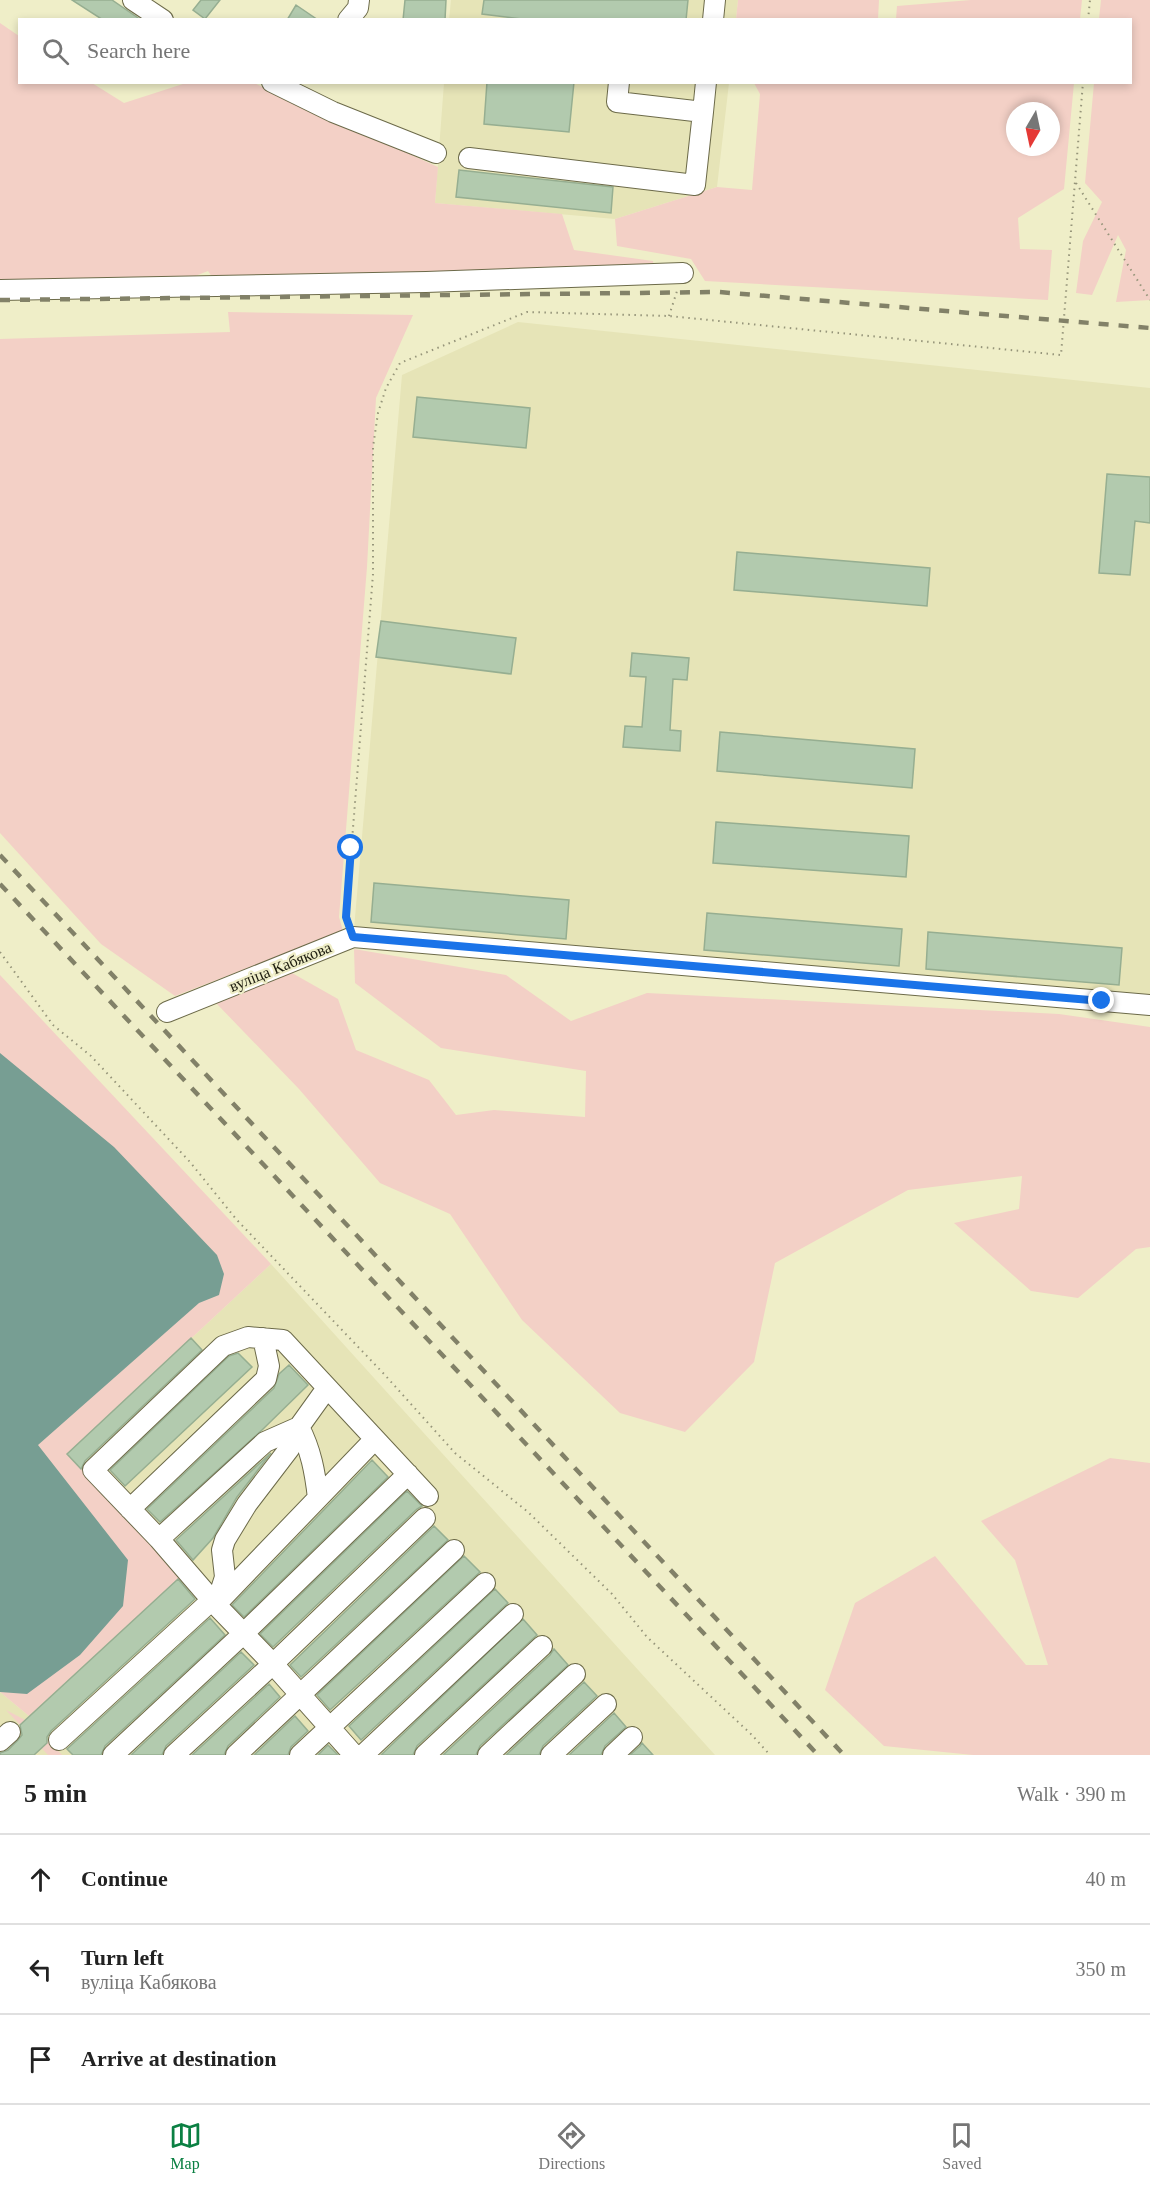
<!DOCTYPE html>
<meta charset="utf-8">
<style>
body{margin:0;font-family:Georgia,serif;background:#f2f2f2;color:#222}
.compass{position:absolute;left:1006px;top:102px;width:54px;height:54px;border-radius:50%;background:#fff;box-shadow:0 3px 9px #0003;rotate:189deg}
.stop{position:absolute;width:18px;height:18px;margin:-14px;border:4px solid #1a73e8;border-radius:50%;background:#fff}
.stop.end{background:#1a73e8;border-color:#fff;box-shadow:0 2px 6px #0008}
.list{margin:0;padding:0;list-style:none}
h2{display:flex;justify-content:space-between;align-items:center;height:78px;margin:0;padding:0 24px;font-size:26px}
h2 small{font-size:20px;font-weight:400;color:#767676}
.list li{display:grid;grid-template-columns:39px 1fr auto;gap:18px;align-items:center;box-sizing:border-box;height:90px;padding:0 24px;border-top:2px solid #e0e0e0}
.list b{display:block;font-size:22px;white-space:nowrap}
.list p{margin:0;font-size:20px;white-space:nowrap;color:#767676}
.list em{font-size:20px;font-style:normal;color:#767676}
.icon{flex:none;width:33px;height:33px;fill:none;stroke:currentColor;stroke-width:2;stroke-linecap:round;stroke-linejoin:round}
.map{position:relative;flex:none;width:1150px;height:1755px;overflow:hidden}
.search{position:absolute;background:#fff;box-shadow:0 3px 9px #0003;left:18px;right:18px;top:18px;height:66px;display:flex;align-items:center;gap:15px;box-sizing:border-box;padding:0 21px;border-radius:0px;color:#767676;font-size:22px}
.sheet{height:348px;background:#fff}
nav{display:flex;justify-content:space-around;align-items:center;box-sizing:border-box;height:84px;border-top:2px solid #e0e0e0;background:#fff;font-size:16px;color:#767676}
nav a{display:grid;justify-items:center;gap:3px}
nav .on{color:#0b8043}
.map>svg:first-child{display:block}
</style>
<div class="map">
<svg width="1150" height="1755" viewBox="0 0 1150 1755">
<rect width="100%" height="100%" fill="#efeec8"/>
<path fill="#e6e4b7" d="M451,0H738L736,19L449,20Z
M444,83H729L717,187L615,219L435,203Z
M518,322L1150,388V997L354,929L402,375Z
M271,1264L715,1755H0V1692L29,1716L81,1469L67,1454Z"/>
<path fill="#f3d0c6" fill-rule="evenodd" d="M738,0H879L878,19H736Z
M971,0H1082L1080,19H896L897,6Z
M1101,0H1150V300L1116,302L1126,250L1118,235L1092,295L1076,293L1083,241L1102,202L1085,183L1094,83L1130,82V20L1099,19Z
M0,23L19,36L20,82L92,83L124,103L186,83H254L438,167L435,203L562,214L574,250L653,261L658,283L222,291L208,271L185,280L0,283Z
M754,83H1074L1064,189L1018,218L1020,249L1052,250L1048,300L705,281L691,259L617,246L615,219L717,187L752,190L760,94ZM1015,111H1051V147H1015Z
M228,312L413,315L376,398L367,567L339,917L343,931L175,996L101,944L0,833V339L230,332Z
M354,949L506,975L571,1021L647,993L1059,1014L1150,1027V1247L1136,1249L1078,1298L1031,1291L954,1223L1019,1209L1022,1176L908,1190L775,1263L754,1362L685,1432L620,1413L522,1320L450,1214L380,1183L299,1089L216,1003L292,973L338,999L356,1050L429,1080L456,1115L494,1110L585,1117L586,1071L441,1048L355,983Z
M0,975L271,1264L67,1454L100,1485L182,1576L29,1716L0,1692Z
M1110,1458L1150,1463V1755H973L884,1746L825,1690L855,1603L935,1556L1026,1665H1048L1015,1560L981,1521Z
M6,1710L33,1724L62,1755H48Z"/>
<path fill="#779e93" d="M0,1053L114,1147L217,1255L224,1274L219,1295L199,1303L38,1445L128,1560L123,1606L80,1655L27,1694L0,1692Z"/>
<path fill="#b2caae" stroke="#96ae91" stroke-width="1.5" d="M72,0H112L141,20H103Z
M201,0H220L205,19L193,10Z
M405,0H446L445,20H403Z
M484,0H688L686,20H529L482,14Z
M296,5L318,20H287Z
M487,82H574L569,132L484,124Z
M459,170L613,187L611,213L456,197Z
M417,397L530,408L526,448L413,437Z
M1107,474L1150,477V523L1135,521L1130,575L1099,573Z
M737,552L930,568L927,606L734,590Z
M381,621L516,638L511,674L376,657Z
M632,653L689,658L687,680L673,679L670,730L681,731L680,751L623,747L625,726L642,727L646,677L630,676Z
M720,732L915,749L912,788L717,771Z
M716,822L909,836L906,877L713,863Z
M374,883L569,900L566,939L371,922Z
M707,913L902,929L899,966L704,950Z
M928,932L1122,948L1119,985L926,969Z
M191,1338L202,1350L85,1461L81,1469L67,1454Z
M238,1353L252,1367L125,1486L110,1470L229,1356Z
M289,1365L308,1385L262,1430L160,1522L147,1509L274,1388L279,1374Z
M271,1453L237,1497L213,1538L193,1560L176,1540Z
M372,1460L388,1477L244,1617L232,1605Z
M407,1491L422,1506L417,1509L273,1647L260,1634Z
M434,1526L448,1540L301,1677L290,1665Z
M464,1556L480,1572L330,1710L317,1695Z
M178,1579L195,1599L51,1731L47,1737V1743L34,1755H0V1753L8,1750L18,1740L22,1735L20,1725Z
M495,1589L508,1603L361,1740L349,1726Z
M210,1618L225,1635L105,1746L101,1755H73L67,1749Z
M523,1619L537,1635L417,1746L413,1755H381Z
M554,1649L568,1665L480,1746L476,1755H443L550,1655Z
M241,1652L254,1665L166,1746L162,1755H131Z
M584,1682L597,1696L543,1746L539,1755H506Z
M269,1684L280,1697L228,1746L224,1755H192Z
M614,1713L626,1727L605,1746L601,1755H569Z
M295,1716L308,1731L291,1747L288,1755H254Z
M642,1743L653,1755H630L640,1746Z
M328,1745L338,1755H318Z"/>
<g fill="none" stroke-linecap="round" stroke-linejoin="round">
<defs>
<path id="minor" d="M133,0L163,20
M348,20L358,8L359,0
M713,20L715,0
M272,82L333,112L436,153
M619,82L617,102L703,112L706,82
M469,158L695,185L703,112
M0,290L426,282L683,273
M167,1012L353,937L1150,1005
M130,1509L266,1379L269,1366L263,1338
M159,1539L265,1442L299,1427C311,1450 315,1472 318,1498
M220,1600L375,1439
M216,1605L225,1577L222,1550L225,1540L247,1504L289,1449L299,1427L327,1388
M59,1740L212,1600
M0,1741L10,1732
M113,1755L243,1634L408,1474
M174,1755L273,1664L425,1518
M236,1755L454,1550
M300,1755L485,1583
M354,1755L273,1664L216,1605L159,1539L93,1470L223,1346L248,1337L283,1340L428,1496
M363,1755L513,1614
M425,1755L542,1646
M488,1755L575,1674
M551,1755L606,1704
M613,1755L632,1737"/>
</defs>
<use href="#minor" stroke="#6c6a49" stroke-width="22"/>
<path stroke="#96957a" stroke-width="2" stroke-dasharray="1.5 4.5" stroke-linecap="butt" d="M1088,20L1090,0
M1076,183L1150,300
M669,316L677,291
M348,922L346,917L373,574V447L378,413L386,388L400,363L527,312L669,316L1061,355L1083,82
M0,952L53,1025L91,1056L190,1162L236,1219L384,1374L455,1453L528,1512L612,1594L647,1637L752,1735L770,1755"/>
<use href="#minor" stroke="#fff" stroke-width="20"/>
<path stroke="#828168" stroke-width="4.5" stroke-dasharray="10 10" stroke-linecap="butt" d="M0,300L719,292L1150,328
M0,855L844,1755
M0,884L818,1755"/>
</g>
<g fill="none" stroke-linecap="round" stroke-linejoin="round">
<path stroke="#1a73e8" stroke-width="8" d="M351,848L346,917L353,937L1102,1001"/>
</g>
<g text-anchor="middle" stroke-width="4.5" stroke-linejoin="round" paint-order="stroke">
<g font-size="16" fill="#1d1c0f" stroke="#efeec8">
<text transform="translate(280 966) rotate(-22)" y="6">вуліца Кабякова</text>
</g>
</g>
</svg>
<svg class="compass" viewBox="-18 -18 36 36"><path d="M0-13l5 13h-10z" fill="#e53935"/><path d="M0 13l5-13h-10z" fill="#767676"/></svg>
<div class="stop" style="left:351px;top:848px"></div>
<div class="stop end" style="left:1102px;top:1001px"></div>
<div class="search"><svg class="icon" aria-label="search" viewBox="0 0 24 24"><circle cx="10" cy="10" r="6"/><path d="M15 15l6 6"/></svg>Search here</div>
</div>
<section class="sheet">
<h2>5 min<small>Walk · 390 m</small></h2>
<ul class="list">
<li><svg class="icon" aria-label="ahead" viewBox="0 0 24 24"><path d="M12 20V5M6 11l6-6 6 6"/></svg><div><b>Continue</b></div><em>40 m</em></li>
<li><svg class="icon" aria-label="left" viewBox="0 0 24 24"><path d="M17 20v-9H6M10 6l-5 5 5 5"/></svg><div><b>Turn left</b><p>вуліца Кабякова</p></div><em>350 m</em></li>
<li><svg class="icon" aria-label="arrive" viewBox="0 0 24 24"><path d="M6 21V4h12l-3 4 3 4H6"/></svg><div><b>Arrive at destination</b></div></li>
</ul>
</section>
<nav>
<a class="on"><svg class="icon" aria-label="map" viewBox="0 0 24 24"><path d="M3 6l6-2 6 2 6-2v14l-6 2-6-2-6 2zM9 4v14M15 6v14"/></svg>Map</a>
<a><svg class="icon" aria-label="directions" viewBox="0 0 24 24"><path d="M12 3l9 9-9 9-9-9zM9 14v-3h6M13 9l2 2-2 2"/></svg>Directions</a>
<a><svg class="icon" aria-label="saved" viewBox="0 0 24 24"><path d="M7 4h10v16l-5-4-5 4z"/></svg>Saved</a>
</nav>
